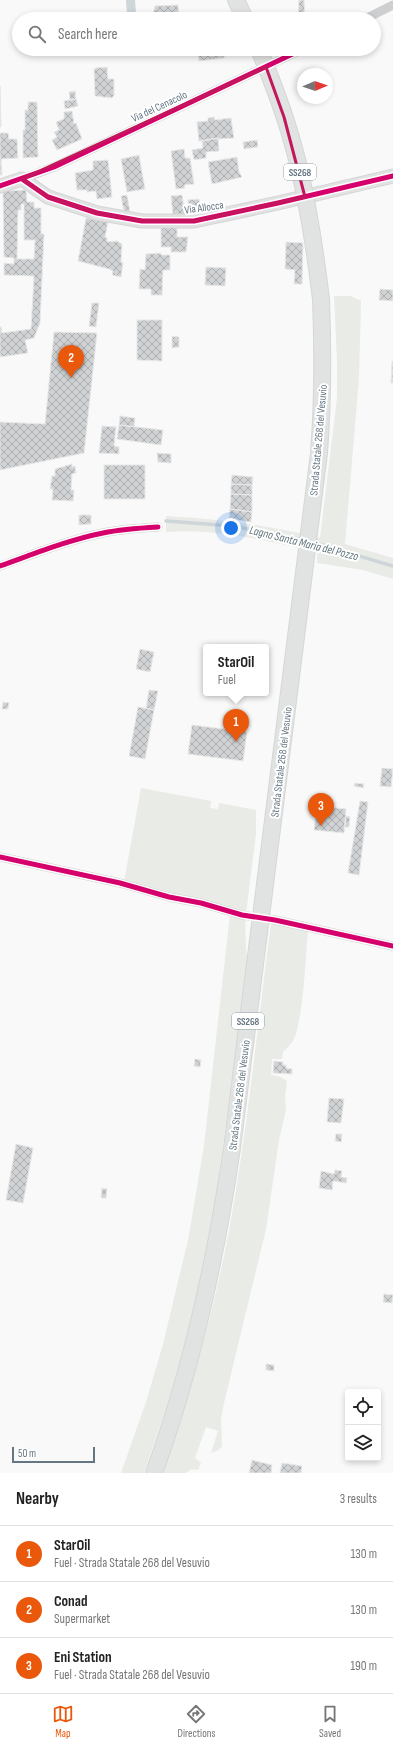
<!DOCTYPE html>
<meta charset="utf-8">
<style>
body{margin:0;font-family:"Sofia Sans Condensed",sans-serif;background:#f6f6f6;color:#222}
.controls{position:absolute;right:12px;bottom:12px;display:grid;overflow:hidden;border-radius:4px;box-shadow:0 2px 6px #0003}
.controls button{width:36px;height:36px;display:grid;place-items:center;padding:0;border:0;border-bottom:1px solid #e0e0e0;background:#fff;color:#222;font:20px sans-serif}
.compass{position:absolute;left:297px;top:68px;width:36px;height:36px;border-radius:50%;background:#fff;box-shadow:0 2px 6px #0003;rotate:88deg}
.scale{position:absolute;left:12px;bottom:10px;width:83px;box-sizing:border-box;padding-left:4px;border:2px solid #657683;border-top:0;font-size:11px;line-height:14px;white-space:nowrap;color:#657683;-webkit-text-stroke:3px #fff;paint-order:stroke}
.you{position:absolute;left:231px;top:528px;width:14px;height:14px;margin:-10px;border:3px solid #fff;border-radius:50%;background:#1a73e8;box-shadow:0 0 0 6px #1a73e833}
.badge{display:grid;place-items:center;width:26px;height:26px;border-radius:50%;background:#ea580c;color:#fff;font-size:13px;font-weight:700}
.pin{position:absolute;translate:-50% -33px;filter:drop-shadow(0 1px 2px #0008)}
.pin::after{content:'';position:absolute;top:21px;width:14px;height:12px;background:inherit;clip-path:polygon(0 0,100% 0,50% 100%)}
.popup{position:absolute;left:203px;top:644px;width:66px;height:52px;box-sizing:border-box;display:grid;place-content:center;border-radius:4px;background:#fff;filter:drop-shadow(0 1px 3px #0005);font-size:13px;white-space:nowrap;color:#767676}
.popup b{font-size:15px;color:#222}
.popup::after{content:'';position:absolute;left:50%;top:100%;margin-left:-8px;border:8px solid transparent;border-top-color:#fff}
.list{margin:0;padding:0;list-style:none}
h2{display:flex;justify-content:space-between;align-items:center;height:52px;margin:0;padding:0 16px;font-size:17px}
h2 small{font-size:13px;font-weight:400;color:#767676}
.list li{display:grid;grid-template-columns:26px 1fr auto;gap:12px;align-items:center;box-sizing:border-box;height:56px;padding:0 16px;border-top:1px solid #e0e0e0}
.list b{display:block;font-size:15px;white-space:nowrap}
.list p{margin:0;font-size:13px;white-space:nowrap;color:#767676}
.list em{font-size:13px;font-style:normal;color:#767676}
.icon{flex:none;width:22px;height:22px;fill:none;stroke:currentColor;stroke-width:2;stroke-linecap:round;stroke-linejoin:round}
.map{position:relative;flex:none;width:393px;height:1473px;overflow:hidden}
.search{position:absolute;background:#fff;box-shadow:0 2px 6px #0003;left:12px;right:12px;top:12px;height:44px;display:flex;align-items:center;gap:10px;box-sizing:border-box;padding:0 14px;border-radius:22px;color:#767676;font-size:15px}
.sheet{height:220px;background:#fff}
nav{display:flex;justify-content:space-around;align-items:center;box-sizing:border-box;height:56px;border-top:1px solid #e0e0e0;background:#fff;font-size:11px;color:#767676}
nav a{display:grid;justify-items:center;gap:2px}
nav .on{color:#ea580c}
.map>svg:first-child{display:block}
</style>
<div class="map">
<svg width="393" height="1473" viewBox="0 0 393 1473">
<defs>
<pattern id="building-cross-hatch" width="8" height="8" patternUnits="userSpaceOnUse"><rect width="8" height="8" fill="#d0d2d3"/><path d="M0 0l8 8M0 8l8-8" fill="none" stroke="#acafb1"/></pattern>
</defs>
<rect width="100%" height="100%" fill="#f9f9f9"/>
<path fill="#e8ebe6" d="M334,296H351L361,301L359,378L345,544L393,558V579L363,570L317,563V552C267,541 218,528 166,532V516C219,519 269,525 320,538L337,398V361Z
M141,788L211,801L210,808L218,809L219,803L256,810V833L246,914L124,882Z
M230,914L246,918C244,934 247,949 247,966L211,1234L196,1306L167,1406L144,1473H121L147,1399L163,1344L188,1240L204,1146Z
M271,923L306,930L308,931C305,964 304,1004 296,1034C293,1042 289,1047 283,1052L282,1059H272L271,1075L281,1077L287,1081L285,1096L286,1110L279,1140L266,1229L224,1403L221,1419L222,1446L219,1450L211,1453L218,1431L206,1427L195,1458L201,1463L198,1470L191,1469L186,1473H162C194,1383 220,1290 235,1196C250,1105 259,1014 271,923Z"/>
<path fill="#ced6d9" d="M126,0H135L136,14L132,19L127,15Z"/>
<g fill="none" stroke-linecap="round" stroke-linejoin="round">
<path stroke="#ced6d9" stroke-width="3.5" d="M166,521L233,526L304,540
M312,542L393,566"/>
</g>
<path fill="url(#building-cross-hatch)" stroke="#e8e8e8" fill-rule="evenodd" d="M299,0H304L305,19L298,17Z
M178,5L179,19H152L155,6Z
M73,14V19H63V15Z
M198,49H225L224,58L199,61Z
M107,67L108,79H114V95L112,98L95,96L94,69L96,68Z
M0,86L1,127H0Z
M75,91L76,99L70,100L69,92Z
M76,99L78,106L65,109L64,101Z
M28,102H37L38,157L23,158V130H25V110H28Z
M72,111L74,124L76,123L82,139L57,150L52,140L57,137L54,132L59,130L56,122L64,119V112Z
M214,117L215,120L231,118L234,138L218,139V138L199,141L197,122L208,121V118Z
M0,133H8L9,139H17L18,158L1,159L2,175H0Z
M218,138L219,151L206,152V158L194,160L192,150L203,148L202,141Z
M257,140L258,147L244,149L243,142Z
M184,149L185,158H190L194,184L184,185L185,188L176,189L171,151Z
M139,155L145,189L127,192L121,159Z
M237,157L239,172L242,177L212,184L208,162Z
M108,160L112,197L97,199L96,191L87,192V190H77L75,173L93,170V161Z
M26,190L27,202H34V208H41V234H44L40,323L34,338L25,340L28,353L0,357V327H1L2,333L31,329L34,276L4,275V263L14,264V258L4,257L3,191ZM21,204H24V240H35L34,259H17L18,210H21Z
M127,195L130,212H124L121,196Z
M182,195L185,215L173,216L171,196Z
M199,199L201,213L189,214L188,200Z
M86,218L108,222L105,237L107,238V242L117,241L122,244L121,262L123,263L121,277L112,275L113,271L109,269L78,261Z
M161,226H177V237H188L186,252H171V247H161Z
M286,242L303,243L302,284H294L295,270L285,269Z
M161,253V255H170V270H163L162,295H151V289H139L140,269L145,270L146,254Z
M206,267L226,268L225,286L205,285Z
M380,289L393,290V301L379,300Z
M92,303H99L96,327L89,326Z
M137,320H162V361L137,360Z
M54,332L97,333L84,453L0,470V422L45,424Z
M172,336L179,337V347L172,348Z
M392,361H393V383H391Z
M120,416L135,418L134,427L119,425Z
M119,425L163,430L161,445L117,439Z
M102,426L116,427L114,446L119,447V454L99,453Z
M157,453L171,454V463L158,462Z
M72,464V467L75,466L76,473L72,474L71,490H74L73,501L52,500L53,489H50L52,476H55V469Z
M104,465H145V499H104Z
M232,475L253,477L252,485L231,484Z
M231,484L252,485V495L231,494Z
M231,494L252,495V512L230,509Z
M230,509L252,512L251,522L229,519Z
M79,515H91V524L79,525Z
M140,649L154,652L150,672L136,669Z
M149,690L158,691L154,710L146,708Z
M3,702L9,703L8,709H2Z
M138,707L154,710L145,759L129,756Z
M192,725L247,732L243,761L188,754Z
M382,768L393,769L391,787L380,786Z
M355,783L364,784L363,788L354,786Z
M360,801L368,802L359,875L348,873Z
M317,806L346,809L344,833L314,830Z
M346,816L350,817L349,827H345Z
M195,1059L201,1060L200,1067L194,1066Z
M274,1061L283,1062V1065H286V1068L292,1069V1074L273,1073Z
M329,1098L344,1099L341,1123L327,1122Z
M336,1134H342L341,1142L335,1141Z
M16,1144L33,1148L23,1203L6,1200Z
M335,1170L342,1171L341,1177L347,1178L346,1183L333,1181L332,1190L319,1188L321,1171L334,1174Z
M102,1188L107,1189L106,1198H101Z
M384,1294L393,1295L392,1303L383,1302Z
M266,1364L274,1365V1371L266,1370Z
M252,1460L272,1465L271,1473H249Z
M282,1463L302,1466L301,1473H280Z"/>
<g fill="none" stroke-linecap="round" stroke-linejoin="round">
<path stroke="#d4d8dc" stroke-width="9" stroke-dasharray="9 4.5" stroke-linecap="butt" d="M242,915L275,920"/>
<defs>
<path id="secondary" d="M0,186L22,179L48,197L97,213L142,221H194L278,203L393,176"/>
<path id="highway" d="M236,0L245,19
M154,1473C192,1368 216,1259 232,1148L319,453C323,401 323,351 321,299"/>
</defs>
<use href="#secondary" stroke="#d5d6d7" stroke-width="15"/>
<use href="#highway" stroke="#d5d6d6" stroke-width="18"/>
<path stroke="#cecfd0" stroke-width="9" d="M365,19L393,5
M22,179L54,167L303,49
M0,566C34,554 68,540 103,533C122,529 140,528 158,527
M0,857L120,883L169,897L201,903L242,915
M275,920L393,946"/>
<use href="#secondary" stroke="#e1e2e2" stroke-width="13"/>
<use href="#highway" stroke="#e1e2e2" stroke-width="16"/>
<defs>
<path id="highway-bridge" d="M259,49C273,83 286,117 295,152C308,200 315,250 321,299"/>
</defs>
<use href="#highway-bridge" stroke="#d5d6d6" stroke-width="18" stroke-linecap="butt"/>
<use href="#highway-bridge" stroke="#e1e2e2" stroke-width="16"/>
<defs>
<path id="cycleway" d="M22,179L48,197L97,213L142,221H194L278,203L393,176
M0,186L54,167L303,49
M0,566C34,554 68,540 103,533C122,529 140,528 158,527
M0,857L120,883L169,897L201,903L242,915L275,920L393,946"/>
</defs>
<use href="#cycleway" stroke="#fff" stroke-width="8"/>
<use href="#cycleway" stroke="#d6006c" stroke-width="5"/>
</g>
<path fill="none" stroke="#c2185b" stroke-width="3" stroke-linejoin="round" d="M266,67L284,117L305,197L194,221H142L97,213L48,197L22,179Z"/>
<g text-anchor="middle" stroke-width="4" stroke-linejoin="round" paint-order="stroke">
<g fill="#fff" stroke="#939fa8" stroke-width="1">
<rect x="284" y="164" width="32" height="16" rx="3"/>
<rect x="232" y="1013" width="32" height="16" rx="3"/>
</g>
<g font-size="10" font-weight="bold" fill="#657683">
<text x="300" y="176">SS268</text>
<text x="248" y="1025">SS268</text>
</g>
<g font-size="11" fill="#657683" stroke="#fff">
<text transform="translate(159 106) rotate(-25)" y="4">Via del Cenacolo</text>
<text transform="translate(204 207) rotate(-8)" y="4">Via Allocca</text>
<text transform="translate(318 440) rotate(-85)" y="4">Strada Statale 268 del Vesuvio</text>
<text transform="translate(281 762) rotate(-83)" y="4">Strada Statale 268 del Vesuvio</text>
<text transform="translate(239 1095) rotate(-83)" y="4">Strada Statale 268 del Vesuvio</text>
</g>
<g font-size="12" font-style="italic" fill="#60757c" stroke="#fff">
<text transform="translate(304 543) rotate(14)" y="4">Lagno Santa Maria del Pozzo</text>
</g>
</g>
</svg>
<div class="controls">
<button><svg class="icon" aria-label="locate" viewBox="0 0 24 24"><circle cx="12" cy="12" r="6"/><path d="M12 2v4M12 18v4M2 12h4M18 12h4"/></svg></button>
<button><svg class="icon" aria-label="layers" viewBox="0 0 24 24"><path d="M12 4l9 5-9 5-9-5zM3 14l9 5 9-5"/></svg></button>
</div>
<svg class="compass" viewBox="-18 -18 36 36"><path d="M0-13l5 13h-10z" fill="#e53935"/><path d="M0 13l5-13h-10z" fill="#767676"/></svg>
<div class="scale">50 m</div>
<div class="you"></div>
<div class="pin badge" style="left:236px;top:742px">1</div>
<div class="popup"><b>StarOil</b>Fuel</div>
<div class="pin badge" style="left:71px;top:378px">2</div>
<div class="pin badge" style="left:321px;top:826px">3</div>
<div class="search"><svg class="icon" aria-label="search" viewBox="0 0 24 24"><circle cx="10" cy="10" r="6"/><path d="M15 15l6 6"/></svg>Search here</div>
</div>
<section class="sheet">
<h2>Nearby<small>3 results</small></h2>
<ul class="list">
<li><span class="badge">1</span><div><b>StarOil</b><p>Fuel · Strada Statale 268 del Vesuvio</p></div><em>130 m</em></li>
<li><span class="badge">2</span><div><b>Conad</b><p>Supermarket</p></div><em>130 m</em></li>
<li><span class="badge">3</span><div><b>Eni Station</b><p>Fuel · Strada Statale 268 del Vesuvio</p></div><em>190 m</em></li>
</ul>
</section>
<nav>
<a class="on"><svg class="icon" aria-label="map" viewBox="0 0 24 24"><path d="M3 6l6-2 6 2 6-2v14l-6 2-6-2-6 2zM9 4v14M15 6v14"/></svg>Map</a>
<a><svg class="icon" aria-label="directions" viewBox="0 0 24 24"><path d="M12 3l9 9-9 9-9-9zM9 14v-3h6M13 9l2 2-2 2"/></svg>Directions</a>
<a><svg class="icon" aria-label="saved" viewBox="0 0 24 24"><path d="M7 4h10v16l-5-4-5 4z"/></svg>Saved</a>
</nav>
